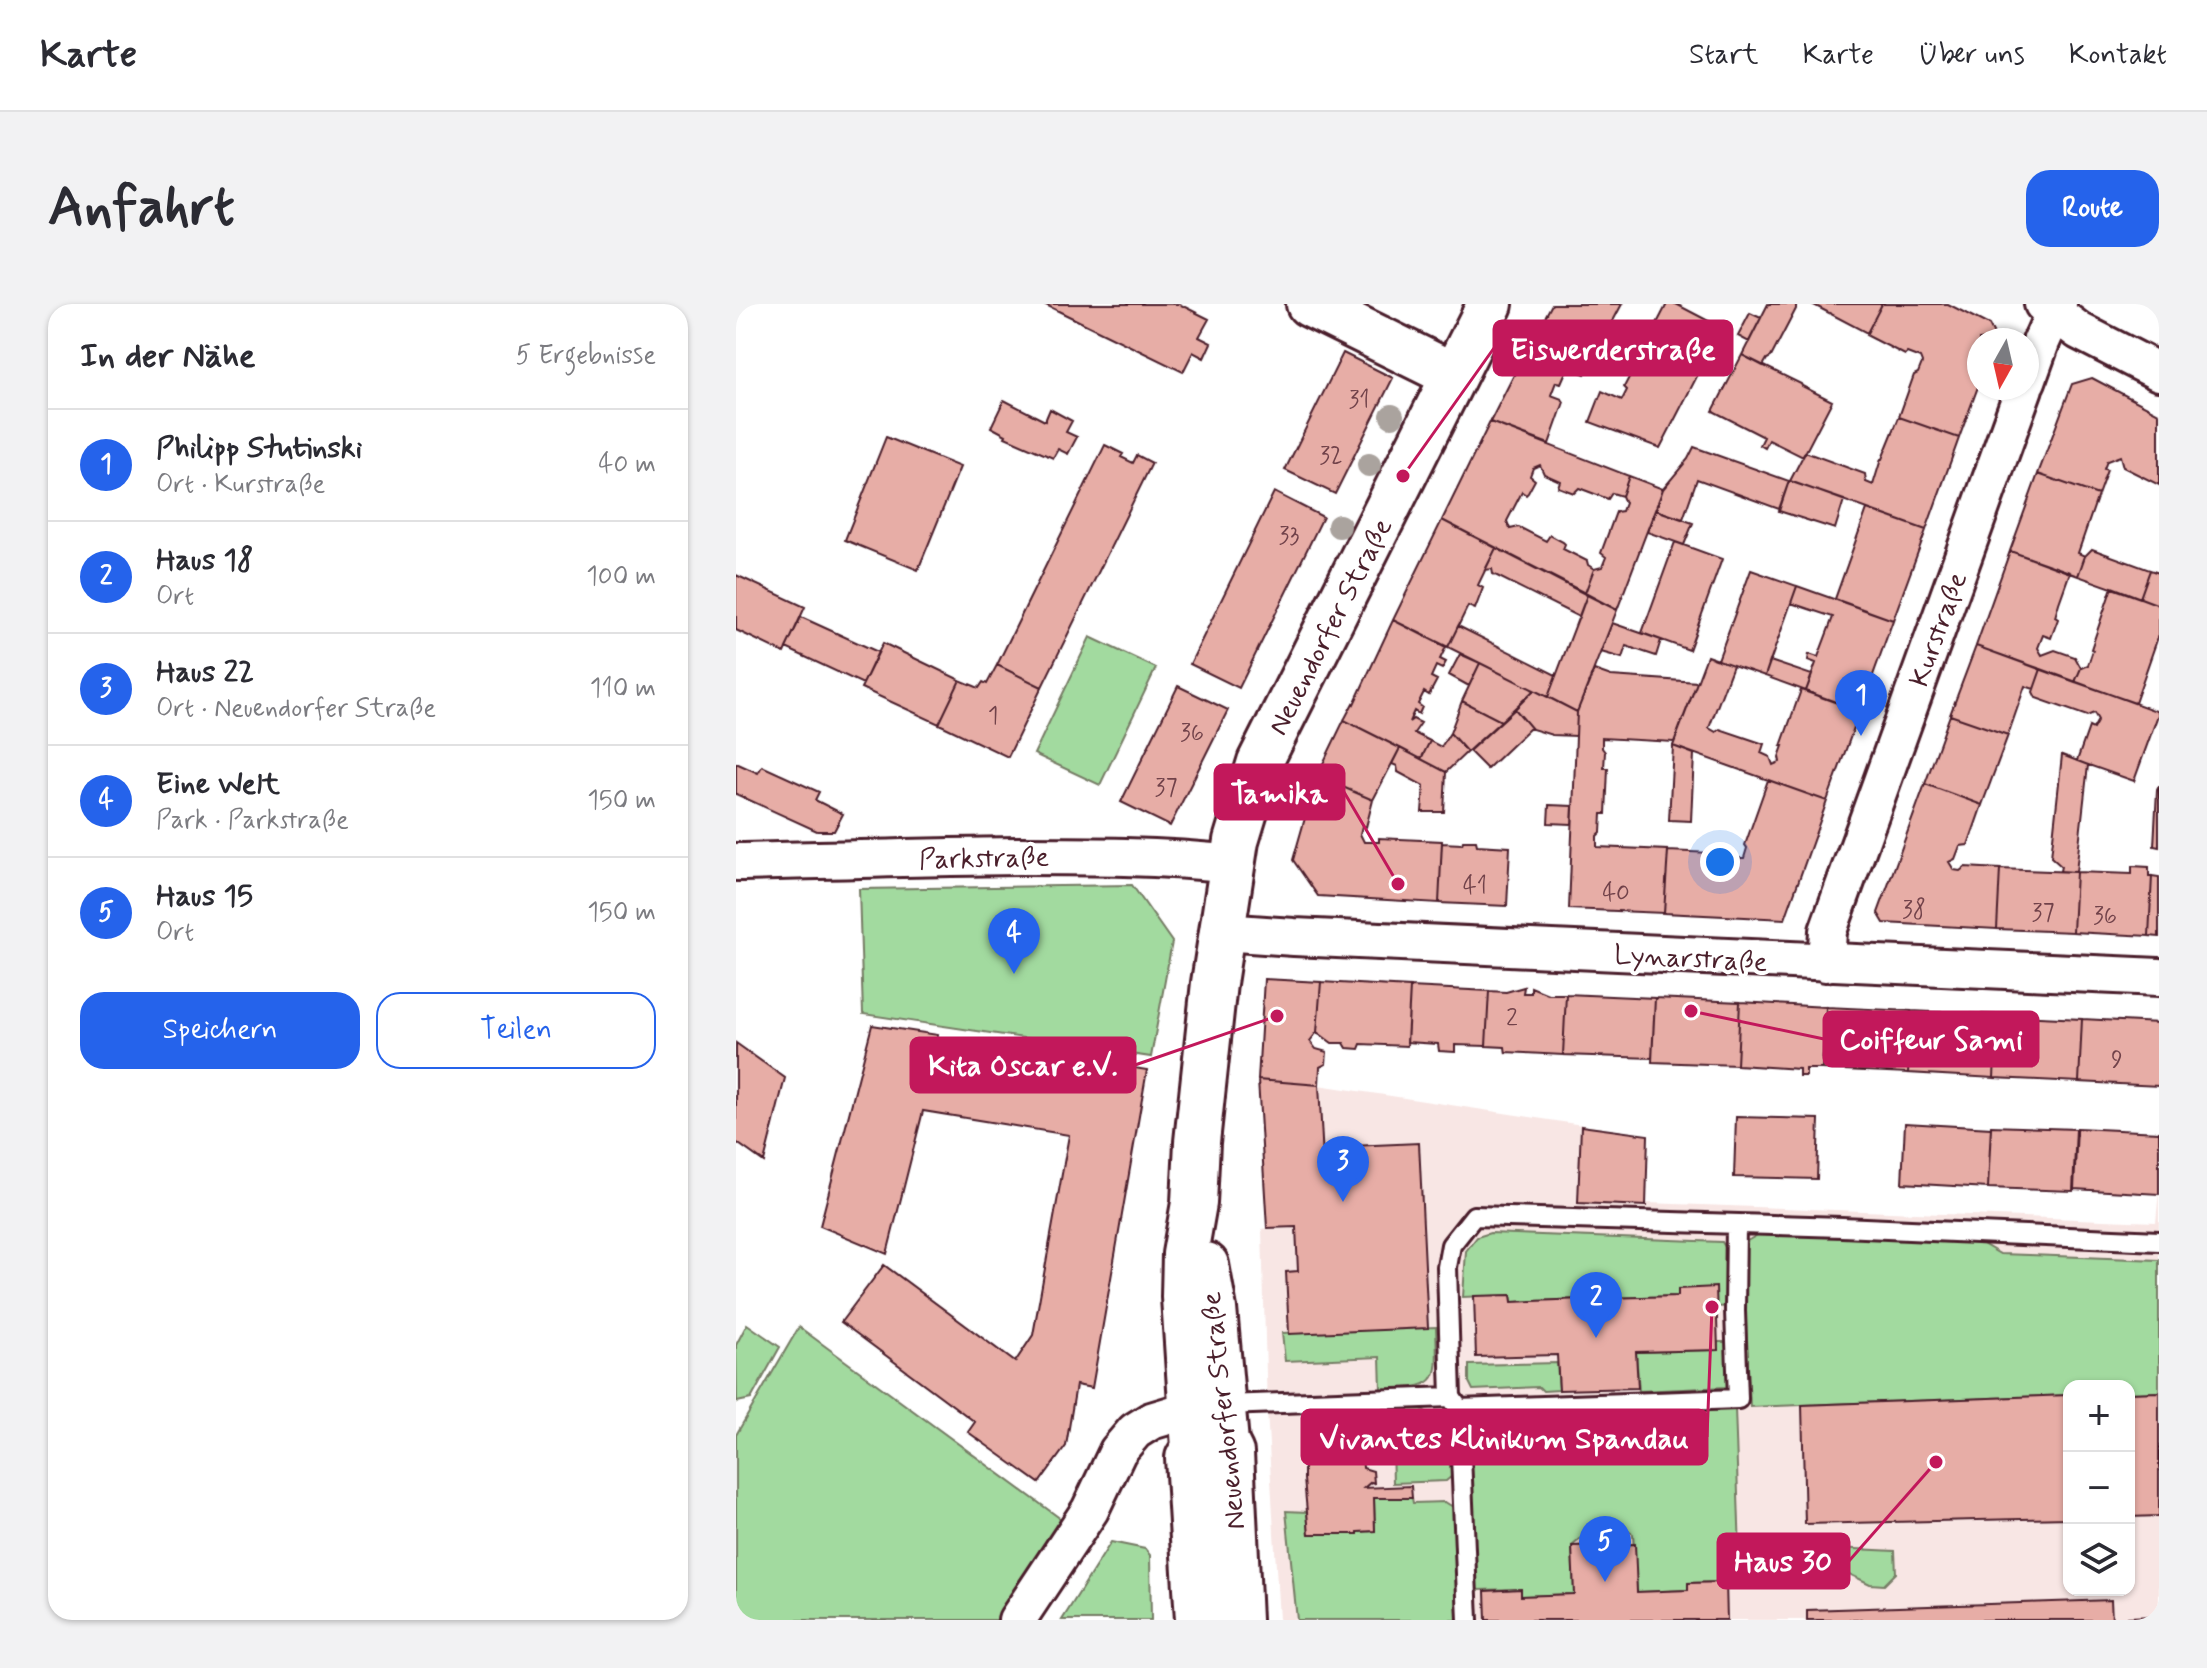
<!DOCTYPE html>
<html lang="de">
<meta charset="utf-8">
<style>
body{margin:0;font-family:Mynerve,sans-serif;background:#f2f2f3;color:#2b2b33}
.controls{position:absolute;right:24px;bottom:24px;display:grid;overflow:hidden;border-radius:16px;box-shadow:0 2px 6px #0004}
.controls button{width:72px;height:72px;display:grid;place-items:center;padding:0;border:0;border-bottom:2px solid #e1e1e2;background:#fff;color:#2b2b33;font:40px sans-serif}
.compass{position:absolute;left:1231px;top:24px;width:72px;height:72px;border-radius:50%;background:#fff;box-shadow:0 2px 6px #0004;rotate:188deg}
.you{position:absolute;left:984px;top:558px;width:28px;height:28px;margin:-20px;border:6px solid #fff;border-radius:50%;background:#1a73e8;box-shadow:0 0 0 12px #1a73e833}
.badge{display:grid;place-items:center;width:52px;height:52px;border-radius:50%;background:#2563eb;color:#fff;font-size:26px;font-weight:700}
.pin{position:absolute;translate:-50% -66px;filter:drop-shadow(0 2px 4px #0008)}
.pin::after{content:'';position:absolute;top:42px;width:28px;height:24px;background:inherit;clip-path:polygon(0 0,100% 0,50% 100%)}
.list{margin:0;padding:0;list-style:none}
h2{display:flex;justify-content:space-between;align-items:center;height:104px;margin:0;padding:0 32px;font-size:34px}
h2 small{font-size:26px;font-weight:400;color:#7c7c81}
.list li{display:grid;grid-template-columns:52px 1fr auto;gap:24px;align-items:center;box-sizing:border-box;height:112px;padding:0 32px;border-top:2px solid #e1e1e2}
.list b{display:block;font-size:30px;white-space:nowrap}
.list p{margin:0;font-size:26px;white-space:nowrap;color:#7c7c81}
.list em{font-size:26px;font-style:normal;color:#7c7c81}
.actions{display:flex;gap:16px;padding:24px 32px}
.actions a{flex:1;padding:18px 0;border:2px solid #2563eb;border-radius:24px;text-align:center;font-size:28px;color:#2563eb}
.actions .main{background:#2563eb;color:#fff}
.icon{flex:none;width:44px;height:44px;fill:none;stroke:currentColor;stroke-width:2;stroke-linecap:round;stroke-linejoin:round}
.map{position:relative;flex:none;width:1423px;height:1316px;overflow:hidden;border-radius:24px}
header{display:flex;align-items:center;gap:48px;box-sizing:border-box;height:112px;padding:0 40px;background:#fff;border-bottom:2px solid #e1e1e2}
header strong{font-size:38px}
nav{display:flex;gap:44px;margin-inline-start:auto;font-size:28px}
.intro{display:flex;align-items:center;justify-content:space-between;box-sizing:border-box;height:192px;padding:0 48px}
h1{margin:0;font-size:56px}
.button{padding:20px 36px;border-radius:24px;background:#2563eb;color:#fff;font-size:28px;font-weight:700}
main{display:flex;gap:48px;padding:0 48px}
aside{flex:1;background:#fff;border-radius:24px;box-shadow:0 2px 6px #0004}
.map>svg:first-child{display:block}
</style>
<header>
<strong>Karte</strong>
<nav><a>Start</a><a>Karte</a><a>Über uns</a><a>Kontakt</a></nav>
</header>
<div class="intro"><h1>Anfahrt</h1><a class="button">Route</a></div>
<main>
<aside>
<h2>In der Nähe<small>5 Ergebnisse</small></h2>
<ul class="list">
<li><span class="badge">1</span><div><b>Philipp Stutinski</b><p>Ort · Kurstraße</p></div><em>40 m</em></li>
<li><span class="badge">2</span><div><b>Haus 18</b><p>Ort</p></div><em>100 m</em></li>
<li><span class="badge">3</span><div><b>Haus 22</b><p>Ort · Neuendorfer Straße</p></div><em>110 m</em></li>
<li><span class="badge">4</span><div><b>Eine Welt</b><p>Park · Parkstraße</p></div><em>150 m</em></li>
<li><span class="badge">5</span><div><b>Haus 15</b><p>Ort</p></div><em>150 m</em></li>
</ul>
<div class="actions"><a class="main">Speichern</a><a>Teilen</a></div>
</aside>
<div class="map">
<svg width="1423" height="1316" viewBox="0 0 1423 1316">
<rect width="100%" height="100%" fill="#fff"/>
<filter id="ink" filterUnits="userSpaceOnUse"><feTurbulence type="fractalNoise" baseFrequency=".0125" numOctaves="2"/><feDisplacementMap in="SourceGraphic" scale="16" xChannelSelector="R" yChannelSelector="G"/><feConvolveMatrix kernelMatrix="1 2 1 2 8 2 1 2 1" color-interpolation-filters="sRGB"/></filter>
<g filter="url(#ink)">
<path fill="#f8e6e4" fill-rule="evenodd" d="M522,776L569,779L912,831L911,899L1420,918L1423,887V1316H543L531,1106L526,925L531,924ZM1333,1082H1393V1286H1333Z"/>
<path fill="#a2da9f" stroke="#767c65" stroke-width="2" d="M354,333L420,364L364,481L298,450Z
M396,581L436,638L415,753L127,710L123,585Z
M754,929L986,938L992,948L995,1002L981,1003L942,985V992L871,994L870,992L847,993L846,995L776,998L775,991L727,993L730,947L741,933Z
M1025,929L1238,935L1264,950L1423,956V1088L1393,1089V1082H1333V1091L1014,1103L1006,940Z
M990,1013H995L997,1072L991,1083L903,1087L900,1048L981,1046L982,1038H990Z
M11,1020L44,1043L15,1095L1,1098L0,1041Z
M63,1023L329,1218L262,1316H0V1131Z
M700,1023C702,1081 705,1082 645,1086L644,1053L549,1057L546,1029Z
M821,1059L823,1086L807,1087L803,1083L737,1086L733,1078V1061Z
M682,1103C720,1125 715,1131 716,1172L710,1177L657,1179L655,1104Z
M999,1104L1005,1277L953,1279L952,1286L901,1288L897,1230L869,1214L836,1242L838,1290L785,1292V1285L740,1286L735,1136C737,1124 738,1119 750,1113L802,1110L803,1140L864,1138L865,1109H878L879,1138L933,1136V1107Z
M638,1194H676L677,1199L709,1198L717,1203L722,1316H561L550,1207L571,1208L573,1230H621L622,1228L639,1227Z
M375,1238L409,1245L414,1251L415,1316H326Z
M1059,1242L1159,1247L1160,1269L1148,1281L1134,1280L1107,1267L1070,1270L1059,1265Z"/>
<path fill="#e7ada6" stroke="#4a1f2b" stroke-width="2" d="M308,0H443L473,15L463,33L475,39L468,54L457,48L447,68Z
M816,0H886L849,70L791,47Z
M931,0H940L986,24L924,144L854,118L866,87L886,96L891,86L888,83Z
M1032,0H1060V5L1035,53L1031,55L1027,62L1006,51Z
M1076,0H1146L1131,29Z
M1146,0H1212L1253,21L1260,35L1243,36V80L1223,134L1163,113L1178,71L1182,69L1186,59L1184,54L1171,49L1169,51L1130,31Z
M1014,9L1025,14L1013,38L1002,32Z
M790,47L832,63L825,79L820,78L815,91L826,95L828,98L813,140L754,118Z
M607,49L657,74L599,190L549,166Z
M1006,51L1065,80L1066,82L1096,97L1067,153L1033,136L1029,144L1024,141L1028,133L977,107Z
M1356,74L1423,109V181L1387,163L1384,152L1371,157L1368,165L1371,166L1362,191L1302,170L1336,80Z
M268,96L309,117L314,105L336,117L330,128L341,133L332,150L322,145L317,154L269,133L270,131L255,123Z
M1163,113L1223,134L1190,226L1054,177L1069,148L1129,170L1130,178L1137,181L1145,155H1146Z
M754,118L893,172L886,192L876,189L872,195L843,184L838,189L822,183L824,177L808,170L804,161L797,164L794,172L799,176L792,189L790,191L786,188L771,217L774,225L783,223L810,237L814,231L827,238L829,240L827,245L851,257L852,261L858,265L849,289L706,216Z
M150,133L224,163L182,266L109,236Z
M369,141L387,150L385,153L397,159L401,151L416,159L306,383L261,361Z
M958,143L1053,177L1043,205L961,175L947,215L920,206L927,185L952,155Z
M1302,170L1362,191L1342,249L1349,252L1342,272L1274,247Z
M893,172L927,185L881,306L849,289L858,265L866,263L870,253L865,249L880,208L886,207L889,199L886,192Z
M1053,177L1108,196L1099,225L1043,207Z
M538,188L587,213L503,384L454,360Z
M1131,205L1190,226L1157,316L1099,295Z
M920,206L957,219L948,241L911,228Z
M706,216L760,244L742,281L747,284L739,305L732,302L712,343L657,316Z
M939,238L986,255L953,346L906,329Z
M760,244L851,291L843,313L757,270L756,265L749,266Z
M1356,245L1414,266L1404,294L1342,272L1349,252Z
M1274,247L1334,268L1323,299L1319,313L1322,315L1315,334L1307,331L1302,344L1306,351L1319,346L1339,353L1345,364L1339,378L1240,342Z
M1015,266L1061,282L1029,372L982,356Z
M1414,266L1423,269V301L1404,294Z
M0,271L69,303L48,349L0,326Z
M1061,282L1157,316L1124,407L1070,387L1080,359L1072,356L1073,350L1082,353L1097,313L1055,299Z
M1376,283L1423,301V330L1399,399L1339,378L1345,364L1352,361L1357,346L1355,345Z
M851,291L881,306L841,408L812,393Z
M65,313L142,348L127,380L50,344Z
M657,316L710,343L704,355L710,358L706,365L700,362L695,373L701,376L693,391L688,388L682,400L686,403L683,410L678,407L673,418L677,415L685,419L678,429L694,437L685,455L608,416L617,399L618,400Z
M876,319L925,336L920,352L890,342L886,354L865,348Z
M722,322L820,371L812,393L712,343Z
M147,339L224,376L203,420L125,384Z
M1240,342L1305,365L1298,385L1289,382L1272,431L1214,411Z
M724,350L744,359L733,382L713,371Z
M971,352L997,361L973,424L980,428L984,425L1028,440L1025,449L1034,453L1037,461L1044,458L1043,453L1047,442H1045L1065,386L1124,407L1091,497L937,442Z
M1034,357L1076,371L1070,387L1029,372Z
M744,359L798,386L765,417L726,397Z
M261,361L306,383L272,453L203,420L224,376L243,384L247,378L251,380Z
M1305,365L1423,408L1398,477L1341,457L1353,423L1357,425L1362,416L1358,409L1351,412L1300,394L1297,388Z
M858,366L875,372L961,378L938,438L866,434V444L869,448L868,464H872L870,510H866L865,528L861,532V543L932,546L928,609L833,605L841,408Z
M442,382L492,406L434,522L385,498Z
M798,386L841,408L840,432L816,431L796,425L779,405Z
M726,397L765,417L731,448L714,429Z
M779,405L796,425H793L751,465L733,447Z
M1214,411L1272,431L1246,501L1189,480Z
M608,416L664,444L637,496L581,472Z
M714,429L731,448L710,468L685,455L694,437L705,443Z
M937,442L958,450L955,517L933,516Z
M664,444L710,468L708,508H686L688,482L662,468L661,462L656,460Z
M1326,451L1352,461L1340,568L1324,567L1325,562L1315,553Z
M0,459L22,469L26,462L83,488L79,496L107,510L98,527H81L0,490Z
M581,472L637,496L630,523L626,522L624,530L628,538H643V534L706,537L703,599L582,592L557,556Z
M1032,476L1091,497L1049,615L928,609L932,547L998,550L999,554H1008L1011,544L1009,541Z
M1189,480L1246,501L1232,541L1224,542L1219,555L1213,558L1218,566L1224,567L1229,563L1264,565L1261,625L1148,619L1142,609Z
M1423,482V543L1418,542L1421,486Z
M813,501L837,502L836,520L812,519Z
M727,537H740L741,541L774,543L771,602L703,599L706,539L726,540Z
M1396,562L1413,563V572H1416L1413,632L1337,628L1340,568L1396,570Z
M1264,565L1340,568L1337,628L1261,625Z
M1416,572L1423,573V633L1413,632Z
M528,675L585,678L581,728L574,737L580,745L591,748L590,760L584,763L583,781L522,776Z
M585,678L674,683L671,742L625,740L623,745L611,744L608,739H596L581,728Z
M674,683L753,687L750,742L719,741V748L703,747L702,740L671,738Z
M788,683L787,689H795V683L812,690H830L827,751L770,748V750L769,743L750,742L753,687L770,688Z
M830,690L919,694L916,754L827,751Z
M919,694L1004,698L1001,761L916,758Z
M1004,698L1090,703L1086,765H1070V772H1063V765L1001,761Z
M1090,703L1175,707L1172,769L1086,765Z
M1175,707L1261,711L1258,774L1172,769Z
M1261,711L1346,715L1343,778L1258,774Z
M1346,715L1423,719V782L1343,778Z
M136,721L202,731L201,740L244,746L245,739L411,766L356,1084L340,1081L330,1142L303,1179L232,1128L239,1118L105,1018L148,961L279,1058L297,1031L333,831L187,807L151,950L84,922Z
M0,739L49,774L28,858L0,838Z
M522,776L583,781L588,874H595L593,843L683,839L692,1024L553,1030L550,968L562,967L560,923L531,924Z
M1000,813L1083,815L1081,875L998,873Z
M1169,819L1255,824L1252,884L1166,879Z
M845,822L912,831L910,902L842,899Z
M1255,822L1340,825L1337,887L1252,884Z
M1341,824L1423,828V890L1338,885Z
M980,983L982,1046L900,1048L902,1084L823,1086L821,1051L740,1053L738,992L775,991L776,998L846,995V993L871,992V994L942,992V985Z
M1423,1088V1212L1393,1213V1089Z
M1333,1091V1214L1069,1220L1066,1101Z
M618,1117V1119L634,1118L636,1151L626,1152L627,1164L637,1167L638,1179L635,1178L628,1184L675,1182L676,1194H638L639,1227L622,1228V1230H573L568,1175V1121Z
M899,1240L901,1288L952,1286V1279L990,1278L991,1316H750L749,1287L785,1285V1292L838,1290L836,1242Z
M1375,1296L1376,1316H1071V1306Z
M1423,1312V1316H1391V1313Z"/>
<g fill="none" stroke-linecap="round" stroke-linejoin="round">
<defs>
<path id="service" d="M488,1101L715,1093
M723,1105L1002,1095L999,1007L1000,920
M732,1316L723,1105L715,1093L711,963L715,941L738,912L1106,923L1423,937"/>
<path id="minor" d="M1307,0L1343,27L1423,68
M1291,77L1305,38L1322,0
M0,558C94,556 188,553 282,552C354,552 425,552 496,560
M486,628L558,633L1423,673
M1090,659L1092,627L1288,84
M281,1316L354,1206L382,1147L399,1127L415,1117L455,1105"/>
<path id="tertiary" d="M573,0L717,71"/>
<path id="secondary" d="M470,961L478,1005L490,1139L495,1149L503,1316
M462,1316L452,1154L458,1144L448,993L449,950L458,899L461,838L478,679L500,537L524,458L754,0"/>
</defs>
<use href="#service" stroke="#4a1f2b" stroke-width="24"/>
<use href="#minor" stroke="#4a1f2b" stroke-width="42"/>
<use href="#tertiary" stroke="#4a1f2b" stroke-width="50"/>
<use href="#secondary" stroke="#4a1f2b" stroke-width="50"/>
<use href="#service" stroke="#fff" stroke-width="18"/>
<use href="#minor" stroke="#fff" stroke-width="36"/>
<use href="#tertiary" stroke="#fff" stroke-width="44"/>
<use href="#secondary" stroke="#fff" stroke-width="44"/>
</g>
<g fill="#aaa39e">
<circle cx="656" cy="112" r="12"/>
<circle cx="633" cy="161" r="12"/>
<circle cx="603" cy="222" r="12"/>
</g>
</g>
<g text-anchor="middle" stroke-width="8" stroke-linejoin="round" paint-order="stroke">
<g font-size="24" fill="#71424a">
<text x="623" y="103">31</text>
<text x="595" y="159">32</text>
<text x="553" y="239">33</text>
<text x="257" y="419">1</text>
<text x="456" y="436">36</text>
<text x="430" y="491">37</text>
<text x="739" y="589">41</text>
<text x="880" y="596">40</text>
<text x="1178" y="613">38</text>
<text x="1307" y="616">37</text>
<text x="1369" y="619">36</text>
<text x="776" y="721">2</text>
<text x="1381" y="763">9</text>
</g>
<g font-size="28" fill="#4a1f2b" stroke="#fff">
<text transform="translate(593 322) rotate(-63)" y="10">Neuendorfer Straße</text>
<text transform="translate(1201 325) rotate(-70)" y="10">Kurstraße</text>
<text transform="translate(248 553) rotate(-1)" y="10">Parkstraße</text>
<text transform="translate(955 653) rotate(3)" y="10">Lynarstraße</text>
<text transform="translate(486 1107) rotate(-96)" y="10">Neuendorfer Straße</text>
</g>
</g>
<path fill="none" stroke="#c2185b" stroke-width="3" d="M667 172L758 44M662 580L608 488M955 707L1088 735M541 712L399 761M976 1003L971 1133M1200 1158L1113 1257"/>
<g fill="#c2185b" stroke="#fff" stroke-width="3">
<circle cx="667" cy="172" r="8"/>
<circle cx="662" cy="580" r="8"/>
<circle cx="955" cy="707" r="8"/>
<circle cx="541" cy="712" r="8"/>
<circle cx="976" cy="1003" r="8"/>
<circle cx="1200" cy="1158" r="8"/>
</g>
<g fill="#c2185b" stroke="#c2185b" stroke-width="3">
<rect x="758" y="17" width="238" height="54" rx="8"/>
<rect x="479" y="461" width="129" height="54" rx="8"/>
<rect x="1088" y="708" width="214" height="54" rx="8"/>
<rect x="175" y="734" width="224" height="54" rx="8"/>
<rect x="566" y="1106" width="405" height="54" rx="8"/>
<rect x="982" y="1230" width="131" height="54" rx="8"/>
</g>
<g font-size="30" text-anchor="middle" font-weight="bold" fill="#fff">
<text x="877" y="55">Eiswerderstraße</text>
<text x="543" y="499">Tamika</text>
<text x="1195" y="745">Coiffeur Sami</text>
<text x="287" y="771">Kita Oscar e.V.</text>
<text x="768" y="1144">Vivantes Klinikum Spandau</text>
<text x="1047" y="1267">Haus 30</text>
</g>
</svg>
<div class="controls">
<button>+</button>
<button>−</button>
<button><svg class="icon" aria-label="layers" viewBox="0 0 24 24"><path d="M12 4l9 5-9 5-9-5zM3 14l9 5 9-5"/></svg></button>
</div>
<svg class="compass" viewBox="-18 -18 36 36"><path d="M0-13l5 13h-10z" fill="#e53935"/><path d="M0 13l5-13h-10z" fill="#7c7c81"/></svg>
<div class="you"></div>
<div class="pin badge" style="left:1125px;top:432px">1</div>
<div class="pin badge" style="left:860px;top:1034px">2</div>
<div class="pin badge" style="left:607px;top:898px">3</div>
<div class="pin badge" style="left:278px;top:670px">4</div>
<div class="pin badge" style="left:869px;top:1278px">5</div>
</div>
</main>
